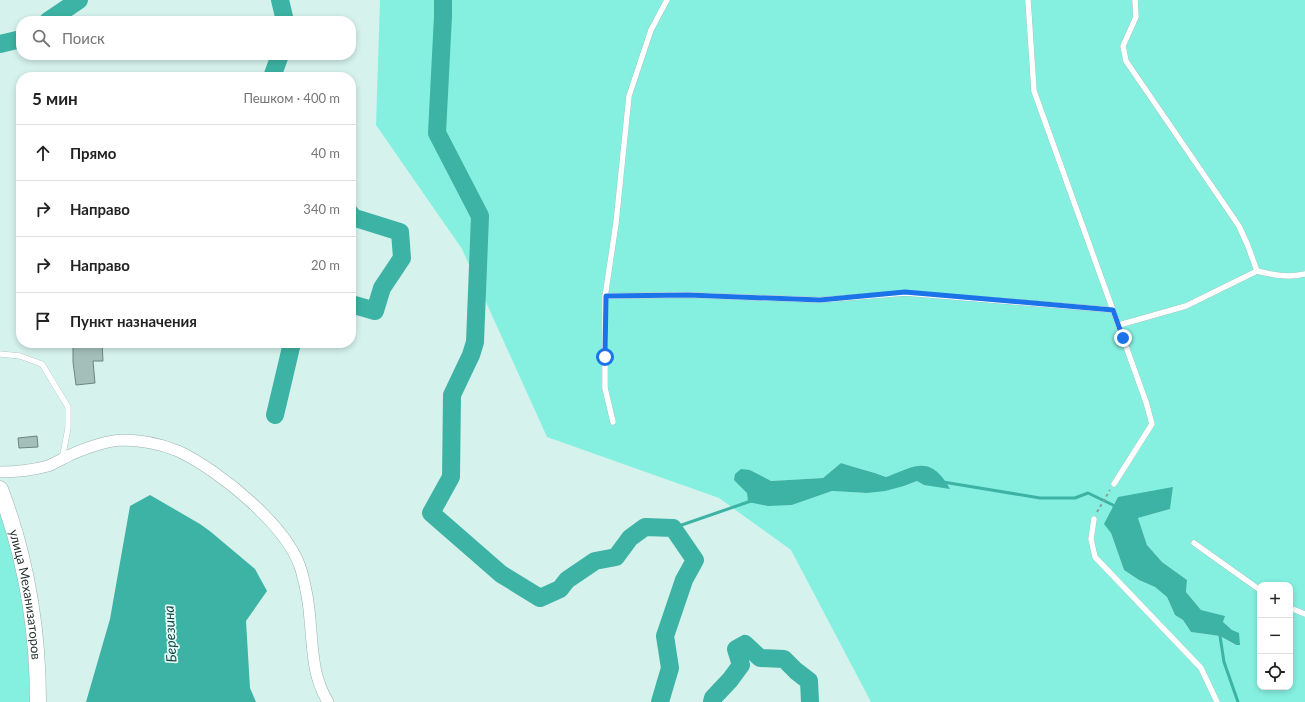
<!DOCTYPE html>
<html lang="ru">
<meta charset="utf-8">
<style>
body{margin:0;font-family:Lato,sans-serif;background:#f6f6f6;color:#222}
.controls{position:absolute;right:12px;bottom:12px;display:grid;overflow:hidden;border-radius:8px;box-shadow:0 2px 6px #0003}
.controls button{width:36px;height:36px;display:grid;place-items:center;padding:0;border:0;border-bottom:1px solid #e0e0e0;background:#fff;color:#222;font:20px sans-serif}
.stop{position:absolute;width:12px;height:12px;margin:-9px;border:3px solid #1a73e8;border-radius:50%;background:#fff}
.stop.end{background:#1a73e8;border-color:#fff;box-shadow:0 1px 4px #0008}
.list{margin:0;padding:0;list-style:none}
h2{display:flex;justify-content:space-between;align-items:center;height:52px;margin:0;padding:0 16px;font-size:17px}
h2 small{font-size:13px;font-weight:400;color:#767676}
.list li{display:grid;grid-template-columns:26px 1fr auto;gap:12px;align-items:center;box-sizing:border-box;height:56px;padding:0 16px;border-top:1px solid #e0e0e0}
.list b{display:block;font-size:15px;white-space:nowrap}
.list em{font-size:13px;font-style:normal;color:#767676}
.icon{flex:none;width:22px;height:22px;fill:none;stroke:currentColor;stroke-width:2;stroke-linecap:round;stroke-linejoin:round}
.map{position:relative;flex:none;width:1305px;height:702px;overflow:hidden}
.search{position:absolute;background:#fff;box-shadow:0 2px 6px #0003;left:16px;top:16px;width:340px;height:44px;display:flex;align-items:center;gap:10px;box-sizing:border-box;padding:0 14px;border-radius:16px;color:#767676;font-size:15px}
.panel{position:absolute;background:#fff;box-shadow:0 2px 6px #0003;left:16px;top:72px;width:340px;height:276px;border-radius:16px}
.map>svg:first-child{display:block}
</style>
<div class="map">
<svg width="1305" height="702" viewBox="0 0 1305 702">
<rect width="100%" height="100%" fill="#d6f2ed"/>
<path fill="#86f0e0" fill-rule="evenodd" d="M380,0H1305V702H871L791,550L719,498L547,437L462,249L376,125ZM841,463C856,468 871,471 886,477L919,466L924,485L917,481L904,486L867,493L832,491L792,505L748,502L747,493L750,470L770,481L823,478ZM1173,487L1170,509L1138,518L1147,545L1162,562L1187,580L1186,592L1201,610L1224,616L1223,622L1232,630L1235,645L1220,636L1191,632L1183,620L1175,615L1167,597L1155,587L1139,580L1124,570L1111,533ZM1260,585H1290V687H1260Z
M0,508L13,546L27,614L30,702H0Z"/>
<path fill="#3cb3a4" d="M841,463C856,468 871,471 886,477C895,474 911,466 919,466C934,464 944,478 950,489L924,485L917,481L904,486L885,491L867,493L832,491L792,505L768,506L748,502L747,493L734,480L735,474L741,469L750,470L771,481L823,478Z
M1173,487L1170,509L1138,518L1147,545L1162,562L1187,580L1186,592L1201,610L1225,616L1223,622L1232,630L1239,633L1240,645H1236L1220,636L1191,632L1183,620L1175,615L1167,597L1155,587L1139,580L1124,570L1111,533L1104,524L1118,497Z
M150,495L200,524L211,532L255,569L267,591L246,621L250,688L256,702H86L110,619L130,506Z"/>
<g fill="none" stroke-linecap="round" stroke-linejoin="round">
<path stroke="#3cb3a4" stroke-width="3" d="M943,482L1040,498H1075L1088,493L1113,505L1115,508
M673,528L751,501
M1219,633L1220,636L1224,662L1238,702"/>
<path stroke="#3cb3a4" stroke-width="18" d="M280,0L285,21
M443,0V16L437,133L480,216L475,342L471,355L452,395L451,477L431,513L501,574L540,598L560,589L567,580L595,561L616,557L630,538L645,527L673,528L695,560L684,580L665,636L670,668L660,702
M48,21L79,0
M0,44L21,39
M272,77L280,55
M351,214L352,217L400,232L402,258L382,288L375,311L351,304
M275,415L292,343
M712,702L713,698L730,680L741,665L736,649L745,644L760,658L784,659L796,671L809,681L810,702"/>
</g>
<path fill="#a4bfba" stroke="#6b847f" d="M73,343H102L103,361H93L95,383L76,385L73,362Z
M37,436L38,447L19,448L18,438Z"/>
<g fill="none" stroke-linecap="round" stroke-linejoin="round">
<defs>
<path id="lane" d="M1028,0L1034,91L1146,402L1152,424L1114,484
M1135,0L1136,17L1123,46L1126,61L1239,226L1248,246L1257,271C1273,275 1289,278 1305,274
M605,296L688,295L820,300L905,293L1113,310
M1119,325L1186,306L1257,271
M0,354L20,356L42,364L68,407V428L62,459
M613,422L605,388V297L616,223L629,96L651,30L667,0
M1094,519L1091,539L1095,557L1201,668L1217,702
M1194,543L1260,590
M1290,608L1305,614"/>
<path id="street" d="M0,472C15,472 33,470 48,466C55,463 62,459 70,455C86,448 104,441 122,440C140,440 161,444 178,451C219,470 291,528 302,573C306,588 309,605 310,620C313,649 312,676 328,702"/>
<g id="secondary">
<path id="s1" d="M0,489C26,557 38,630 38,702"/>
</g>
</defs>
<use href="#lane" stroke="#98b2ad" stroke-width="6"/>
<use href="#street" stroke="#98b2ad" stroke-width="12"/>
<use href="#secondary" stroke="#98b2ad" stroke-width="17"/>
<path stroke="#8a9f9b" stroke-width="2" stroke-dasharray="3 3" stroke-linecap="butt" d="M1097,512L1110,490"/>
<use href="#lane" stroke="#fff" stroke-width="5.5"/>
<use href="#street" stroke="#fff" stroke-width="11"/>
<use href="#secondary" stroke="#fff" stroke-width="16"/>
</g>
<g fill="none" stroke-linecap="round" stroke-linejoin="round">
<path stroke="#1a73e8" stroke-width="5" d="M605,357L606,296L688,295L820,300L905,292L1113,310L1123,338"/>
</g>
<g text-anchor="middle" stroke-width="3.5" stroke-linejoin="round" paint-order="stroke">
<g font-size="13" fill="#2a3533" stroke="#e8fefa">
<text dy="5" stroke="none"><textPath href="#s1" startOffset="109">улица Механизаторов</textPath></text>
</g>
<g font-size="14" font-style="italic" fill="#11453f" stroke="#e8fefa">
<text transform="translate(170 634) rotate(-93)" y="5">Березина</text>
</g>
</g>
</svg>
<div class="controls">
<button>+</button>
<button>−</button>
<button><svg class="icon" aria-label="locate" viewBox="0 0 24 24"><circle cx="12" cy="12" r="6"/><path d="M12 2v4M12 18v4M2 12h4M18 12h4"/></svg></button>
</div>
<div class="stop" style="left:605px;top:357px"></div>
<div class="stop end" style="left:1123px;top:338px"></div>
<div class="search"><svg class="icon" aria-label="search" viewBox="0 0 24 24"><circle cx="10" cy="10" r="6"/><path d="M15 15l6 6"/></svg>Поиск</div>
<section class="panel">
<h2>5 мин<small>Пешком · 400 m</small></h2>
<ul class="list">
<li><svg class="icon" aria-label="ahead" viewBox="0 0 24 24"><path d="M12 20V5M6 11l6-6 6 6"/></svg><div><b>Прямо</b></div><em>40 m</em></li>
<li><svg class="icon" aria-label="right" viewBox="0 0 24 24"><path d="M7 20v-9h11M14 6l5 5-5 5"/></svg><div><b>Направо</b></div><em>340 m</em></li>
<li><svg class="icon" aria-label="right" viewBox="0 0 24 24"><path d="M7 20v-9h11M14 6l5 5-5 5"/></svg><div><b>Направо</b></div><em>20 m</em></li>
<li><svg class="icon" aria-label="arrive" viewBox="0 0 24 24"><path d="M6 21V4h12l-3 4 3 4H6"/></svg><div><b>Пункт назначения</b></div></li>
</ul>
</section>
</div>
